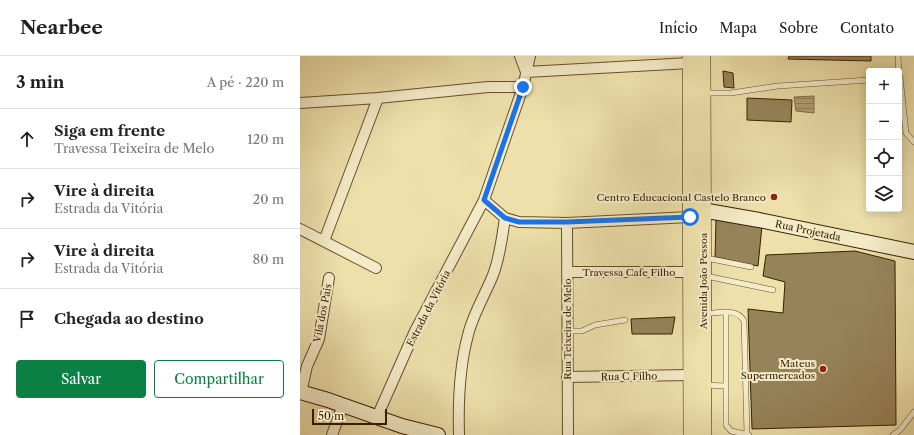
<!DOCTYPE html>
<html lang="pt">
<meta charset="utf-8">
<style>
body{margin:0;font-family:"Libre Caslon Text",serif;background:#f6f6f6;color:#222}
.controls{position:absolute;right:12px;top:12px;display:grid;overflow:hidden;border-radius:4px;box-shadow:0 2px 10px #0003}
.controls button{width:36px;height:36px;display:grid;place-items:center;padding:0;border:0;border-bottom:1px solid #e0e0e0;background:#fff;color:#222;font:20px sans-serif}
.scale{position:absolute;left:12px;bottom:10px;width:75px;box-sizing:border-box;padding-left:4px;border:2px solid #381f01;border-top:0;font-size:11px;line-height:14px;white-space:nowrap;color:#381f01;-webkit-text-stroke:3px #f4ebc8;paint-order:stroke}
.stop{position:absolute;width:12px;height:12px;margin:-9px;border:3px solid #1a73e8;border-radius:50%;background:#fff}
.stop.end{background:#1a73e8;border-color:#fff;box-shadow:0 1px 4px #0008}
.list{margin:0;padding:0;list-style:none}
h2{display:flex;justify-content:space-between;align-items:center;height:52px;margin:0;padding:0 16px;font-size:17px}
h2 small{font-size:13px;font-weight:400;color:#767676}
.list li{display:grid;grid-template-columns:26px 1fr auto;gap:12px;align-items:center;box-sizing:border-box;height:60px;padding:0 16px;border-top:1px solid #e0e0e0}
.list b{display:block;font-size:15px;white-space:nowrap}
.list p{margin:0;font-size:13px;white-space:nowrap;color:#767676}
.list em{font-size:13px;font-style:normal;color:#767676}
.actions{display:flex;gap:8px;padding:12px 16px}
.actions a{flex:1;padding:9px 0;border:1px solid #0b8043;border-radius:4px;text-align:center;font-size:14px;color:#0b8043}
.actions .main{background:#0b8043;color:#fff}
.icon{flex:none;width:22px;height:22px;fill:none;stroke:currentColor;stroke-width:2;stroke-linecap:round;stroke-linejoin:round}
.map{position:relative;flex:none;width:614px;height:379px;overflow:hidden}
header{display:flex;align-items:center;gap:24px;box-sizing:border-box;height:56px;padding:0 20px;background:#fff;border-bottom:1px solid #e0e0e0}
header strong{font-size:19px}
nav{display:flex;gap:22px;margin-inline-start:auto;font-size:14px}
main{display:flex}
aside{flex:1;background:#fff}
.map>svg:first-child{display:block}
</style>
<header>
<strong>Nearbee</strong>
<nav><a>Início</a><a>Mapa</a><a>Sobre</a><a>Contato</a></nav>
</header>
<main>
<aside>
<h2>3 min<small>A pé · 220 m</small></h2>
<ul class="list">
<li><svg class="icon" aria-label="ahead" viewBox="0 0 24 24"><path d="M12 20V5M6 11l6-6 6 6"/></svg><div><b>Siga em frente</b><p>Travessa Teixeira de Melo</p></div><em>120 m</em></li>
<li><svg class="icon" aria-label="right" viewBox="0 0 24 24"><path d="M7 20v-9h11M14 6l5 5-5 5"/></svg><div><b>Vire à direita</b><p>Estrada da Vitória</p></div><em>20 m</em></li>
<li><svg class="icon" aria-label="right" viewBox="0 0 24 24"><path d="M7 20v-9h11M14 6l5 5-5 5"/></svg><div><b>Vire à direita</b><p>Estrada da Vitória</p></div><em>80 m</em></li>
<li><svg class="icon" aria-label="arrive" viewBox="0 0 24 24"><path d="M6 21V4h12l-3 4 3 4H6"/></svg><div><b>Chegada ao destino</b></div></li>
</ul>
<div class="actions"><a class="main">Salvar</a><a>Compartilhar</a></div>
</aside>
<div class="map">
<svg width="614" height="379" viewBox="0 0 614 379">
<defs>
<pattern id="water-rules" width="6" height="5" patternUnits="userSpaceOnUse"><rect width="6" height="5" fill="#b09e71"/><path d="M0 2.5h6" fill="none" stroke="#90805a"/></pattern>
</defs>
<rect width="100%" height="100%" fill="#eee0ab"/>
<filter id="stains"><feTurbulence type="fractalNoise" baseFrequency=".005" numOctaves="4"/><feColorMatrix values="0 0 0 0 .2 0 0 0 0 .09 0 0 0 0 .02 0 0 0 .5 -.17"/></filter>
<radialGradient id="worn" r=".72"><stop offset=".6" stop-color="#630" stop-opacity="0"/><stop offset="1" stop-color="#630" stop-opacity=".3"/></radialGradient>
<path fill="url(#water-rules)" stroke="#806b44" d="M514,40V57L496,55L494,41Z"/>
<path fill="#978359" stroke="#381f01" d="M489,0H571V5L488,3Z
M423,15L433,17L434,32L424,31Z
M447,42L492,44L491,66L447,64Z
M416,164L462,170L458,210L415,201Z
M555,195L595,205L596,369L452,373L448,253L483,257L485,226L463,220L466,199Z
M375,261L372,278H332L331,263Z"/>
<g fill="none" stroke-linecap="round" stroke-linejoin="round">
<defs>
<path id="lane" d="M598,0L599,21
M600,21L606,77L614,86
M404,37H431L478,30L569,24
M406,202L451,211
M406,220L473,234
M426,256V369L431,375L449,379
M404,258C417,257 437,251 444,265L447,378
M267,275H282L295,269L325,264
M406,329L425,330
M593,379L600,374L614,356"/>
<path id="street" d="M220,0L226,16
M226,16L390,7
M0,47L78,42
M184,144L205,162L219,166L267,167L390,161
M267,167L268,379
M0,173L76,212
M24,185L78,42L188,31H223
M267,216H391
M267,321L390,319
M1,337L7,310L19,283L29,222
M77,361L115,275L184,144L223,31L230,0
M32,379L43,349
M159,379C158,345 159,312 168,279C173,258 185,239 193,219C200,201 202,181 205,162"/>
<path id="secondary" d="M402,154L459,164L614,196
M0,336L28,344L102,370L138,379"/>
<path id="primary" d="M390,0L391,379
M403,0L404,379"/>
</defs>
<use href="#lane" stroke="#664f2c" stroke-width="6"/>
<use href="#street" stroke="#664f2c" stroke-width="12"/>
<use href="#secondary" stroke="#381f01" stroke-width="16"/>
<use href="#primary" stroke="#381f01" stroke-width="16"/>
<use href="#lane" stroke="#f4ebc8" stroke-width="5"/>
<use href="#street" stroke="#f4ebc8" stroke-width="10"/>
<use href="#secondary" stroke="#f4ebc8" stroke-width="14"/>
<use href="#primary" stroke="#eee0ab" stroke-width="15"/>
</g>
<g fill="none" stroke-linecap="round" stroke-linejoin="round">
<path stroke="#1a73e8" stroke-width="5" d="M223,31L184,144L205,162L219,166H267L390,161"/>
</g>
<g fill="#8f2418" stroke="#f4ebc8" stroke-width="1.5">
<circle cx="474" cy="141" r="4"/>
<circle cx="523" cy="313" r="4"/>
</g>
<g text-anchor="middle" stroke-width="4" stroke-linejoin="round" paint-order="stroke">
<g font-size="10" fill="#381f01" stroke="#f4ebc8" text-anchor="end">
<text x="466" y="145">Centro Educacional Castelo Branco</text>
<text x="515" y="311">Mateus<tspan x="515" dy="12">Supermercados</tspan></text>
</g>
<g font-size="10" fill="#381f01" stroke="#f4ebc8">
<text transform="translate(508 174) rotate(12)" y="4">Rua Projetada</text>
<text x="329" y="220">Travessa Cafe Filho</text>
<text transform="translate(403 225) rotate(-90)" y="4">Avenida João Pessoa</text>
<text transform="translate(128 252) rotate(-63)" y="4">Estrada da Vitória</text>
<text transform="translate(22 257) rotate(-79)" y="4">Vila dos Pais</text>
<text transform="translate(267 273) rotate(-90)" y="4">Rua Teixeira de Melo</text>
<text transform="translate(329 320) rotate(-1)" y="4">Rua C Filho</text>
</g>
</g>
<rect width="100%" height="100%" filter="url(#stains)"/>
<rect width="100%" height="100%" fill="url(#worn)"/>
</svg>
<div class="controls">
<button>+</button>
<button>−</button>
<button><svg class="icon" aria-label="locate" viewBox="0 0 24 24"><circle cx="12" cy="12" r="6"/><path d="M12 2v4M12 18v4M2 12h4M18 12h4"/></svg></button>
<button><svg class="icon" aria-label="layers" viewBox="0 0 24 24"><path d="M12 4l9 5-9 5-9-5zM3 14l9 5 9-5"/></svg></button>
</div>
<div class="scale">50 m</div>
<div class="stop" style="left:390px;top:161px"></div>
<div class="stop end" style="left:223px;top:31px"></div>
</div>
</main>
